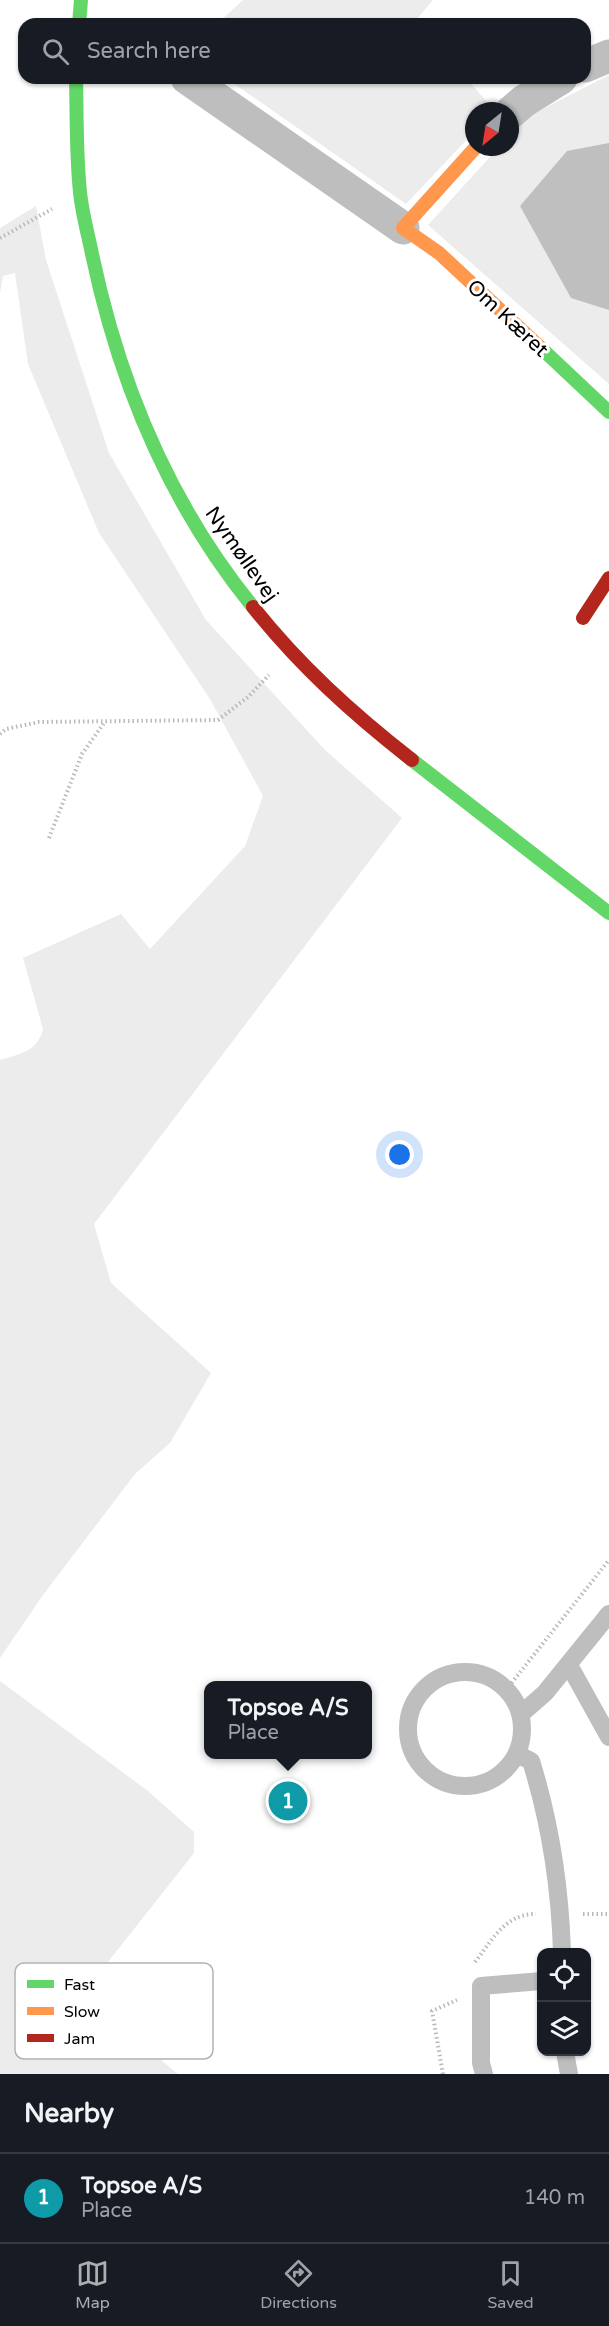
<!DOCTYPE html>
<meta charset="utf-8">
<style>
body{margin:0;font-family:"Varela Round",sans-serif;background:#20242c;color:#f1f3f6}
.controls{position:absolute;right:18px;bottom:18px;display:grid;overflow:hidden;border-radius:12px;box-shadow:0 2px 4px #0004}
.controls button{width:54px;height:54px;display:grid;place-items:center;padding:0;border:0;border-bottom:2px solid #363941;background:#171b24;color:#f1f3f6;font:30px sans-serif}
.compass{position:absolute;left:465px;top:102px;width:54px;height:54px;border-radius:50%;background:#171b24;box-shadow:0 2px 4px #0004;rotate:210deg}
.you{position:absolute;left:400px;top:1155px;width:21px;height:21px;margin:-15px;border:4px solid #fff;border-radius:50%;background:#1a73e8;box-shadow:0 0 0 9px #1a73e833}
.badge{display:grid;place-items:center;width:39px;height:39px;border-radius:50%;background:#adaeaf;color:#fff;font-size:20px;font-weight:700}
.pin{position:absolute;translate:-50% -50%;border:3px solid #fff;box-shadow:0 2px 6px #0006}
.popup{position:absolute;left:204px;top:1681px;width:168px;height:78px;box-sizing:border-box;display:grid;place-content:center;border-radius:12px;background:#171b24;filter:drop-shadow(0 2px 4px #0005);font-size:20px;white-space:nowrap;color:#9ea1a6}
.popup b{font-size:22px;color:#f1f3f6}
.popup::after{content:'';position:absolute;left:50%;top:100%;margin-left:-12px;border:12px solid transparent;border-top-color:#171b24}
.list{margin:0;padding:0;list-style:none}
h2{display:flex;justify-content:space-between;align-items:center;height:78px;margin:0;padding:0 24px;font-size:26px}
h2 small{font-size:20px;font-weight:400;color:#9ea1a6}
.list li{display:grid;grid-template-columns:39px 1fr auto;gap:18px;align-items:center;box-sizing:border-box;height:90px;padding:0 24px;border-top:2px solid #363941}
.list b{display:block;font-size:22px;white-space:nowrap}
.list p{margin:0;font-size:20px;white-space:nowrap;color:#9ea1a6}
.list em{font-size:20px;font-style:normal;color:#9ea1a6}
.icon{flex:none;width:33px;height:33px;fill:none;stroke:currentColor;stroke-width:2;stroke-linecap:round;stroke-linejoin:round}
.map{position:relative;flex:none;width:609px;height:2074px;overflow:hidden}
.search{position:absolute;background:#171b24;box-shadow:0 2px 4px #0004;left:18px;right:18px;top:18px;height:66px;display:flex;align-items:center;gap:15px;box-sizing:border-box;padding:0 21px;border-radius:18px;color:#9ea1a6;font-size:22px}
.sheet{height:168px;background:#171b24}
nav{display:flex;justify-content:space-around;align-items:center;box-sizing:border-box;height:84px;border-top:2px solid #363941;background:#171b24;font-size:16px;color:#9ea1a6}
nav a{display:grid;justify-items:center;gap:3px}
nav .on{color:#adaeaf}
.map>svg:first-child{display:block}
</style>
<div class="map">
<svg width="609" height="2074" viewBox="0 0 609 2074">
<rect width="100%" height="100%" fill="#fff"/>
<path fill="#ececec" d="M243,0H433L415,21L418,24H217Z
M609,75V384L428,225L499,147H510V135L527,117Z
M226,78H466L495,111H474V132L406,204Z
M36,206L46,260L109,453L206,620L325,750L402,818L94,1224L111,1283L211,1373L170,1443L135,1474L43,1595L0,1658V1060C20,1054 38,1051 43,1029L23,958L121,914L150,949L245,846L263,796L210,699L99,533L28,364L15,273L3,276L0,293V228Z
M0,1681L148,1791L194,1832V1853L82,1995L178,2074H0Z"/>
<path fill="#bfbfbf" d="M609,143V310L571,298L520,206L567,151Z"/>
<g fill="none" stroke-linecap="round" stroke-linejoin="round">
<path stroke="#b9b9b9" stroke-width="4" stroke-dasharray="1.5 3" stroke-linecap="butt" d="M0,238L52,209
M0,734L6,729L39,722L218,720L248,697L269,675
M49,838L82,754L104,723
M506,1690L609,1560
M583,1914H609
M475,1962C493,1939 505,1914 536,1914
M443,2074L432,2011L457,2000"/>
<path stroke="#bebebe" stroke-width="18" d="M569,1665L609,1737
M408 1729a57 57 0 1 1 114 0a57 57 0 1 1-114 0Z
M521,1714L545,1693L609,1614
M517,1754L531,1761C550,1822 560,1888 562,1952
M565,2052L569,2074
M484,2074L481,2063V1986L542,1981"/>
<path stroke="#bebebe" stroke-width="33" d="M585,66L609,56
M187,78L403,228
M510,113L524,101L561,78"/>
<path stroke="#63d668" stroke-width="14" d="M79,24L81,0
M76,78C77,116 76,154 80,192C82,213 88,234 92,254C119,383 170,505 253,607
M541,348L609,412
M412,760L609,913"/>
<path stroke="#ff974d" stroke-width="14" d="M476,147L403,228L439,253L541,348"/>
<path stroke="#b3261e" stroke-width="14" d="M253,607C300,666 352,713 412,760
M583,618L609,578"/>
</g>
<g text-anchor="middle" stroke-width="6" stroke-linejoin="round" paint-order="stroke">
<g font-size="21" fill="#000" stroke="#fff">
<text transform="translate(508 318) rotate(43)" y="7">Om Kæret</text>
<text transform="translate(242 554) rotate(55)" y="7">Nymøllevej</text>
</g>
</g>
<rect x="15" y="1963" width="198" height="96" rx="9" fill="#fff" stroke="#b2b2b2" stroke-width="1.5"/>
<rect x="27" y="1980" width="27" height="8" fill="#63d668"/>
<rect x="27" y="2007" width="27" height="8" fill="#ff974d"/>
<rect x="27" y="2034" width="27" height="8" fill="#b3261e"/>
<g font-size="16" fill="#000">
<text x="64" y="1990">Fast</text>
<text x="64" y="2017">Slow</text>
<text x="64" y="2044">Jam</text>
</g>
</svg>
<div class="controls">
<button><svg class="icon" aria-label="locate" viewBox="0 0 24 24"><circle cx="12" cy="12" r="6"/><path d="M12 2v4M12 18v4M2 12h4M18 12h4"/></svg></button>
<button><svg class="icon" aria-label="layers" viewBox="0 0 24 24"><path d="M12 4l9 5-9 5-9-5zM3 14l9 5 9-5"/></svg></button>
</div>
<svg class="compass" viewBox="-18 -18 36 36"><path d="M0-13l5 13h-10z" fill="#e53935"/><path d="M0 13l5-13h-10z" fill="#9ea1a6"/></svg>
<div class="you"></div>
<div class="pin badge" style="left:288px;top:1801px;background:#0f9aa8">1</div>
<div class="popup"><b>Topsoe A/S</b>Place</div>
<div class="search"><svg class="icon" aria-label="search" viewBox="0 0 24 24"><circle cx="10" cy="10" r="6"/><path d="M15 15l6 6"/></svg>Search here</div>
</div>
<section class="sheet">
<h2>Nearby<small></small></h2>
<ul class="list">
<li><span class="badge" style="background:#0f9aa8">1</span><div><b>Topsoe A/S</b><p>Place</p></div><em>140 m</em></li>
</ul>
</section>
<nav>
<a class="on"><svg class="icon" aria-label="map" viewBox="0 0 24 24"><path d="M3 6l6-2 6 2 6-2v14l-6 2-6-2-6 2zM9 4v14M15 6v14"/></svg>Map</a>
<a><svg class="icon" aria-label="directions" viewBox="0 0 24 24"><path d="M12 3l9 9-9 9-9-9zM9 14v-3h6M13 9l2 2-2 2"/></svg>Directions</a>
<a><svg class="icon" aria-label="saved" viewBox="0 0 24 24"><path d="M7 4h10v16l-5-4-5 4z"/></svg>Saved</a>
</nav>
